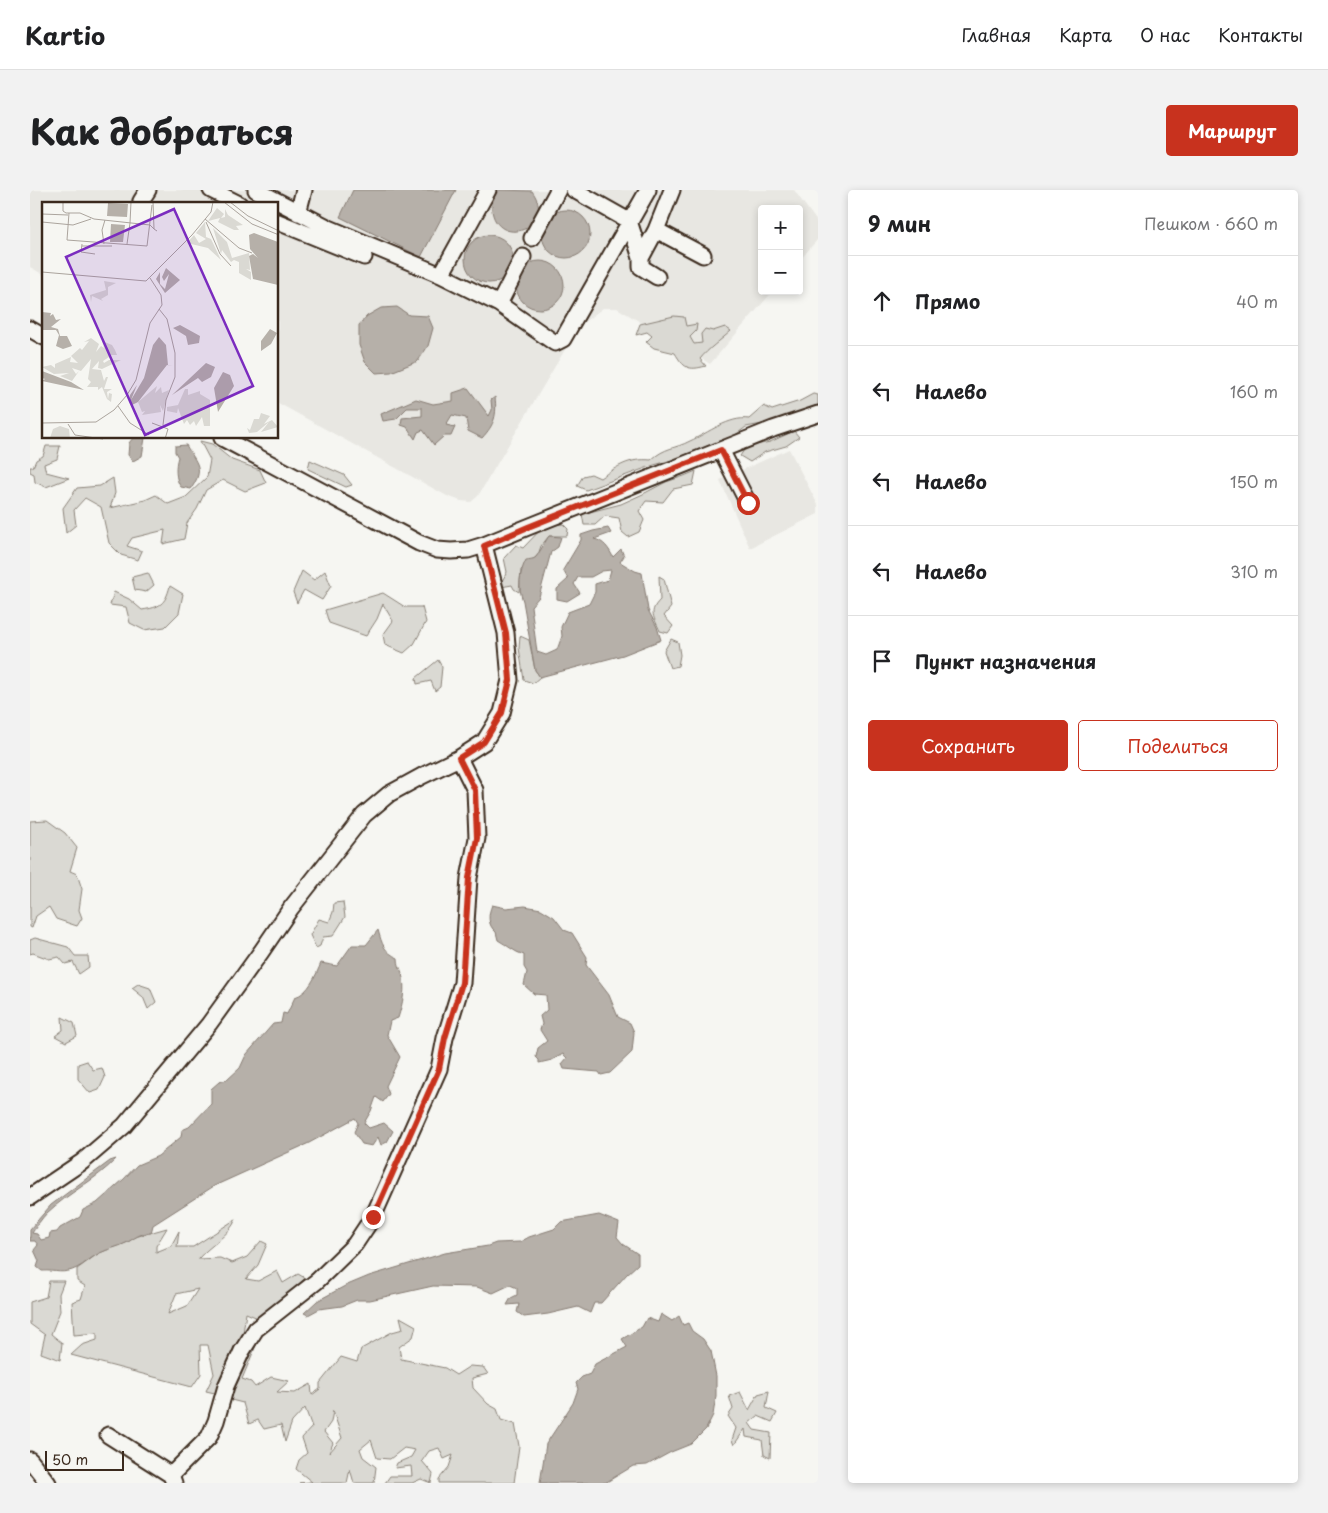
<!DOCTYPE html>
<html lang="ru">
<meta charset="utf-8">
<style>
body{margin:0;font-family:"Playpen Sans",sans-serif;background:#f2f2f2;color:#202124}
.controls{position:absolute;right:15px;top:15px;display:grid;overflow:hidden;border-radius:5px;box-shadow:0 2px 8px #0003}
.controls button{width:45px;height:45px;display:grid;place-items:center;padding:0;border:0;border-bottom:1px solid #e0e0e0;background:#fff;color:#202124;font:25px sans-serif}
.scale{position:absolute;left:15px;bottom:12px;width:79px;box-sizing:border-box;padding-left:5px;border:2px solid #3b2a1e;border-top:0;font-size:14px;line-height:18px;white-space:nowrap;color:#3b2a1e;-webkit-text-stroke:4px #f6f6f2;paint-order:stroke}
.stop{position:absolute;width:15px;height:15px;margin:-11px;border:4px solid #c8321e;border-radius:50%;background:#fff}
.stop.end{background:#c8321e;border-color:#fff;box-shadow:0 1px 5px #0008}
.list{margin:0;padding:0;list-style:none}
h2{display:flex;justify-content:space-between;align-items:center;height:65px;margin:0;padding:0 20px;font-size:21px}
h2 small{font-size:16px;font-weight:400;color:#757577}
.list li{display:grid;grid-template-columns:32px 1fr auto;gap:15px;align-items:center;box-sizing:border-box;height:90px;padding:0 20px;border-top:1px solid #e0e0e0}
.list b{display:block;font-size:19px;white-space:nowrap}
.list em{font-size:16px;font-style:normal;color:#757577}
.actions{display:flex;gap:10px;padding:15px 20px}
.actions a{flex:1;padding:11px 0;border:1px solid #c8321e;border-radius:5px;text-align:center;font-size:18px;color:#c8321e}
.actions .main{background:#c8321e;color:#fff}
.icon{flex:none;width:28px;height:28px;fill:none;stroke:currentColor;stroke-width:2;stroke-linecap:round;stroke-linejoin:round}
.map{position:relative;flex:none;width:788px;height:1293px;overflow:hidden;border-radius:5px}
header{display:flex;align-items:center;gap:30px;box-sizing:border-box;height:70px;padding:0 25px;background:#fff;border-bottom:1px solid #e0e0e0}
header strong{font-size:24px}
nav{display:flex;gap:28px;margin-inline-start:auto;font-size:18px}
.intro{display:flex;align-items:center;justify-content:space-between;box-sizing:border-box;height:120px;padding:0 30px}
h1{margin:0;font-size:35px}
.button{padding:12px 22px;border-radius:5px;background:#c8321e;color:#fff;font-size:18px;font-weight:700}
main{display:flex;gap:30px;padding:0 30px}
aside{flex:1;background:#fff;border-radius:5px;box-shadow:0 2px 8px #0003}
.map>svg:first-child{display:block}
</style>
<header>
<strong>Kartio</strong>
<nav><a>Главная</a><a>Карта</a><a>О нас</a><a>Контакты</a></nav>
</header>
<div class="intro"><h1>Как добраться</h1><a class="button">Маршрут</a></div>
<main>
<div class="map">
<svg width="788" height="1293" viewBox="0 0 788 1293">
<rect width="100%" height="100%" fill="#f6f6f2"/>
<filter id="ink" filterUnits="userSpaceOnUse"><feTurbulence type="fractalNoise" baseFrequency=".02" numOctaves="2"/><feDisplacementMap in="SourceGraphic" scale="10" xChannelSelector="R" yChannelSelector="G"/><feConvolveMatrix kernelMatrix="1 2 1 2 8 2 1 2 1" color-interpolation-filters="sRGB"/></filter>
<g filter="url(#ink)">
<path fill="#e8e7e2" d="M0,0H764L788,33V49L769,71V19H732V101H743L680,174L587,118H573L549,136L448,306L441,312L431,311L417,306L248,213V14H14V85L0,77Z
M759,259L788,315V324L720,358L690,290Z"/>
<path fill="#dad9d3" stroke="#8a8278" fill-rule="evenodd" d="M644,126L654,127L656,136L667,134L666,141L660,147L664,154L672,153L671,144L675,139L683,141L695,137L701,141C691,150 678,159 670,169L676,176C658,181 654,178 645,163L624,158L616,152L622,146L617,142L606,145L610,134Z
M783,204L788,205V217L748,231L716,237L697,251L668,263L624,275L556,300L547,296L553,286L561,284L570,288C588,276 599,268 621,270C635,257 645,259 660,251C678,243 699,226 719,229L734,216L742,220L770,211Z
M764,241L769,247L756,256L735,262L720,272L710,266L716,257L740,252Z
M170,251L182,254L202,270L230,280L236,293L215,301L193,290L176,300L167,319L157,333L154,349L133,354L135,340L102,348L97,356L112,361L108,370L91,365L79,353L71,317L55,308L44,320L46,335L36,343L33,318L47,298L70,296L83,288L85,303L80,318L115,310L126,305L138,314L156,307L177,287L180,270Z
M16,256H30L27,269L14,274L16,282L39,288L16,297L5,292L4,284L0,282V277H3L6,270L13,266Z
M280,270L314,285L322,295L316,297L278,279Z
M666,281L663,295L643,299L633,312L616,311L609,321L614,330L609,342L598,347L592,342L589,328L575,326L565,335H554L552,324L591,314L613,304L636,292L654,286Z
M533,334L538,339L537,346H519L511,356L508,365L491,380L489,402L484,399L482,395L471,397L472,391L477,382L474,368L486,355L493,358L514,336Z
M272,381L284,390L295,381L301,396L292,410L274,400L267,413L263,402Z
M118,383L124,395L116,402L105,400L102,387Z
M629,386L634,389L641,417L634,426L643,436L638,443L630,441C624,427 618,422 630,410Z
M140,396L153,404L149,423L135,437L114,440L100,433L96,417L80,415L84,402L99,409L112,420C130,417 135,415 140,396Z
M353,403L375,417H392L396,432L384,454L374,463L355,455L353,445L363,431L353,414L347,429L336,446L299,433L295,420Z
M490,446L499,450L505,480L510,487L503,493L494,490L489,458Z
M641,449L648,452L650,465L648,476L640,478L634,461Z
M408,470L412,477L410,497L405,501L401,491L387,494L386,488Z
M17,630L35,643L47,658L40,681L47,684L52,699L49,720L52,728L47,736L26,729L19,717L6,726L2,738L0,737V631Z
M313,712L315,727L303,746L293,747L290,756L286,758L280,745L289,729L299,732L303,722L304,713Z
M5,748L38,757L45,766H58L59,777L49,784L43,772L35,774L29,767L19,769L3,763L0,764V750Z
M108,794L120,798L126,812L118,819L113,807L102,798Z
M32,827L44,833L47,846L36,852L25,846L33,840Z
M57,871L63,880L72,878L75,887L69,900L60,903L48,889V874Z
M206,1029C199,1046 180,1055 168,1069L190,1068L202,1073L217,1067L231,1051L237,1054L228,1075L216,1089L228,1091L247,1081L253,1093L268,1084L275,1088L252,1110L228,1128L216,1123L213,1143L204,1157L200,1174L189,1204L176,1201L184,1184L178,1155H170L171,1184L162,1197L41,1165L52,1155L67,1150V1143L44,1145L42,1112L51,1109L55,1096L47,1091V1079L69,1063L98,1052L105,1047L137,1038L126,1056V1062L141,1056L149,1041L147,1057H163ZM168,1099L157,1116L138,1124L146,1104Z
M19,1091H34L29,1104L30,1121L21,1144L32,1153L30,1170L11,1163L15,1145L0,1134V1112L16,1107Z
M370,1127L386,1136L383,1147L369,1157L371,1169L415,1178L426,1185L440,1176L453,1177L458,1184L442,1188L443,1198L458,1214L467,1219L471,1230L485,1234L489,1256L484,1293H409V1289L419,1277L423,1265L414,1269L409,1258L399,1261L392,1271L403,1284L401,1293L391,1289L382,1293H355L360,1286H382L381,1276L365,1278L367,1273L381,1267L385,1260L374,1258L360,1269L347,1268L341,1250L330,1259L333,1267L346,1277L344,1293H324L320,1279L317,1293H269L282,1292L266,1279L269,1270L277,1263L272,1248L282,1237L275,1218L262,1232L255,1252L251,1235L234,1239L228,1230L219,1234L213,1213L201,1210L205,1190L226,1149L227,1153L212,1189L221,1192L225,1197L241,1187L259,1191L247,1202L265,1203L281,1194L282,1205L290,1199V1193L311,1167L327,1172L331,1159L362,1142L373,1139ZM303,1221L312,1248L299,1263L303,1253L294,1242L301,1232Z
M739,1201L736,1218L747,1223L742,1232L728,1226L719,1233L724,1240L741,1243L740,1268L734,1265L732,1250L716,1247L715,1239L704,1255L702,1250L706,1238L698,1226L703,1219L699,1206L710,1202L719,1220L728,1204Z"/>
<path fill="#b6b0a9" stroke="#857a71" d="M323,0H426L391,67L310,27Z
M469,0L502,1C527,36 473,58 463,25C460,15 463,7 469,0Z
M512 44a24 24 0 1 1 48 0a24 24 0 1 1-48 0Z
M435 69a24 24 0 1 1 48 0a24 24 0 1 1-48 0Z
M486 95a24 24 0 1 1 48 0a24 24 0 1 1-48 0Z
M367,117L379,125L398,126L403,138L398,156L388,171L361,182L346,183L335,172L329,155V135L337,126L351,118Z
M438,198L459,226L462,220L461,210L465,207C467,225 465,234 452,248L438,241L436,228L422,225L416,235L425,237L421,246H414L404,255L393,240L388,242L385,249L377,237L371,235L372,228L392,226V218H377L366,229L353,231L351,224L386,209L403,214L423,211V203Z
M103,248H115L112,266L103,271L98,265L99,253Z
M156,255C167,274 175,278 161,299L151,297C145,290 145,276 148,267L145,262V256Z
M578,338L581,343L564,349C574,351 579,359 583,367L591,359L594,366L590,372L605,381L612,383L618,420L627,437L631,450L593,465L510,487L505,480L493,411C488,398 489,383 496,370C496,370 504,369 505,368C507,367 516,350 519,346L531,347L528,357L521,362L509,407L501,416L507,462L516,465L527,460L532,446L531,437L538,422L559,414L565,402V394L578,390L581,380L572,381L561,387H548L544,394L550,403L537,411L527,409V399L538,389L533,380L551,350V345L563,341Z
M462,715L476,718L495,716L511,719L524,727L534,740L542,743L557,767L556,775L579,805L588,827L600,833L604,842L602,862L580,883L571,885L569,882L534,879L532,874L537,868L533,864L522,870L509,873V870L506,867L508,858L517,851L510,840L512,834L510,826L517,820L516,805L504,804L494,795L497,782L494,777V765C484,762 477,755 468,750L466,742C457,735 458,724 462,715Z
M348,740C352,754 354,762 368,768C368,775 370,777 372,783C376,800 373,812 368,828L360,831L357,845L370,867L356,896L359,904L353,912L346,907L341,921L334,933L339,938L354,933L363,941L357,952L351,955L348,947L342,956L332,954L324,942L328,933L325,928L279,953L184,996L123,1035L121,1043C111,1042 104,1049 96,1053C88,1057 78,1059 70,1063C61,1067 55,1074 47,1078C33,1085 26,1080 12,1081L7,1077L9,1071L4,1060L8,1055L5,1051H0V1039L21,1015L80,971L86,969C66,990 38,1003 17,1023C11,1029 7,1036 2,1043L7,1044L11,1050L19,1048L20,1043L27,1042L30,1038L50,1027L53,1020L67,1013L94,989L107,975L128,966L151,947L152,940L159,937L181,914V899L189,892L197,890L210,878L216,865L243,834L251,833L253,823L257,824L265,807C279,803 286,785 291,773L307,776L322,755H336Z
M569,1025L589,1033L587,1047L593,1054L608,1064V1074L597,1084L571,1113H564L560,1123L548,1117L518,1124L494,1127L487,1122L489,1114L477,1115L481,1108L487,1105V1098L480,1095L463,1103L447,1097L403,1096L340,1110H327L312,1116L289,1119L278,1125L274,1123L287,1111L315,1096L339,1086L415,1063L458,1056L466,1053L490,1052L499,1047L524,1039L531,1032Z
M631,1124L642,1131L649,1126L653,1135L658,1133L662,1141L673,1149L681,1161L686,1186V1206L683,1225L676,1239L661,1254L641,1262L617,1275L603,1276L575,1293H510L516,1254L543,1213L548,1199L546,1193L552,1187L560,1184L565,1174L597,1157L592,1149L612,1137L617,1128L628,1132Z"/>
<g fill="none" stroke-linecap="round" stroke-linejoin="round">
<defs>
<path id="minor" d="M181,0L209,14
M226,0L299,38L411,85L469,114L525,153L533,149L618,0
M544,0L599,31L611,68
M113,14L111,11L118,0
M268,23L274,0
M248,32L334,67
M626,40L673,65
M502,48L528,0
M411,85L458,0
M627,87L611,77V68L626,40L642,0
M469,114L493,67
M0,139L14,147
M192,248L389,353L407,360L421,361L438,360L454,355L498,337L743,239L788,224
M691,260L718,313
M0,1007L52,972L94,936L179,834L231,762L261,718L334,625L359,604L392,586L429,568L454,552L472,523L480,490L476,443L454,355
M78,1245L141,1285L144,1293
M0,1270L18,1293
M141,1285L179,1247L186,1231L196,1196L212,1161L226,1139L287,1091L325,1054L343,1027L409,879L415,848L432,793L439,688L447,648L445,600L429,568"/>
</defs>
<use href="#minor" stroke="#3b2a1e" stroke-width="19"/>
<use href="#minor" stroke="#f6f6f2" stroke-width="15"/>
</g>
</g>
<g fill="none" stroke-linecap="round" stroke-linejoin="round" filter="url(#ink)">
<path stroke="#c8321e" stroke-width="6" d="M343,1027L409,879L415,848L432,793L439,688L447,648L445,600L429,568L454,552L472,523L480,490L476,443L454,356L498,337L691,260L718,313"/>
</g>
<g transform="translate(12 12)">
<rect width="236" height="236" fill="#f6f6f2"/>
<path d="M175,6L182,12L179,16L183,15V7L186,13L201,23L194,24L197,28H192L176,20L178,16L166,19ZM163,20L164,35L169,37L179,58L166,46L145,41L152,33L157,41L164,37L154,31ZM171,26L185,40L190,56L207,51L208,68L204,67L209,70V78L197,71V60L192,58L189,60L180,48L179,52ZM62,79L74,81L66,85V93L59,97L61,99L50,94L49,100L48,93L64,88ZM49,136L57,142L54,150L59,144L62,146L60,139L70,143L73,148L75,153H70L61,159L62,161L67,158H79L60,167L56,166L57,159L50,167L59,168L62,179L64,175H66L62,187H70L65,190L66,197L67,191L70,192L69,200L65,197L60,185L56,188V185H45L49,180L46,177L49,157L39,169L30,166L34,172L37,169L30,179L18,174L27,171L12,172L0,165L9,163L13,166V162L29,155L28,160L36,161L29,154L38,146L40,148L47,139L42,140ZM115,184L113,191L119,185L120,191L127,188L121,209L118,203L119,210L100,213L103,209L100,210L96,200ZM143,187H146V193L158,189V192L168,198V224H162L160,215L154,224L152,219L148,223L145,218L142,222L136,206L135,211L125,209V200V205L136,203ZM219,211L228,214L222,222L230,218L236,225L219,230L227,220L215,230L207,231L205,226L208,228L212,217H217ZM18,224L27,227L28,237L8,236L11,227Z" fill="#dad9d3"/>
<path d="M66,1L86,2L85,15L65,14ZM69,22L83,23L81,40H68ZM212,31L236,40V83L211,77L207,54L211,52L216,56L208,47L207,33ZM124,66L138,78L123,91L114,77L118,70V82L123,87L127,72L122,79L120,75ZM0,110L9,111L8,114L11,112L14,118L19,117L9,125L16,127L18,134H25L30,144L21,147L14,144L17,133L14,128H0ZM138,123L158,134L157,141L146,143L144,134L131,126ZM228,127L235,131L229,142L219,149V139ZM117,135L124,143L126,163L131,164L125,163L96,200L90,203L87,199L88,193L95,183L89,198L102,176L111,143ZM164,161L173,165L169,175L160,180L156,176L130,193ZM0,169L29,180L42,188L0,179L3,177L0,176ZM181,170L188,173L192,184L176,210L172,186Z" fill="#b6b0a9"/>
<path fill="none" stroke="#aba49d" stroke-width="1" d="M21,0V9L24,11H38L52,17L108,23L112,27M111,0L112,27L115,29M182,0L210,22L237,33M188,0L206,14L237,29M27,11L25,38L105,44L110,3M0,12L26,13M163,17L197,46L210,51M0,20L31,23L49,17M164,20L178,52L189,64M88,21L89,0M40,42L39,50L53,52M62,42L60,28L63,18M85,42L88,21M40,44H70M0,70L104,79L150,33L169,10L171,0M117,107L125,117L133,151V175L124,198L121,223M76,204L88,221L107,233M0,221L54,220L72,208L85,193L94,178L108,121L120,103L119,93L108,76M110,221L126,227L123,237M26,222L33,233L61,237"/>
<path fill="#7b2cbf" fill-opacity="0.15" stroke="#7b2cbf" stroke-width="2.5" d="M132,7L211,184L103,233L24,55Z"/>
<rect width="236" height="236" fill="none" stroke="#3b2a1e" stroke-width="2.5"/>
</g>
</svg>
<div class="controls">
<button>+</button>
<button>−</button>
</div>
<div class="scale">50 m</div>
<div class="stop" style="left:718px;top:313px"></div>
<div class="stop end" style="left:343px;top:1027px"></div>
</div>
<aside>
<h2>9 мин<small>Пешком · 660 m</small></h2>
<ul class="list">
<li><svg class="icon" aria-label="ahead" viewBox="0 0 24 24"><path d="M12 20V5M6 11l6-6 6 6"/></svg><div><b>Прямо</b></div><em>40 m</em></li>
<li><svg class="icon" aria-label="left" viewBox="0 0 24 24"><path d="M17 20v-9H6M10 6l-5 5 5 5"/></svg><div><b>Налево</b></div><em>160 m</em></li>
<li><svg class="icon" aria-label="left" viewBox="0 0 24 24"><path d="M17 20v-9H6M10 6l-5 5 5 5"/></svg><div><b>Налево</b></div><em>150 m</em></li>
<li><svg class="icon" aria-label="left" viewBox="0 0 24 24"><path d="M17 20v-9H6M10 6l-5 5 5 5"/></svg><div><b>Налево</b></div><em>310 m</em></li>
<li><svg class="icon" aria-label="arrive" viewBox="0 0 24 24"><path d="M6 21V4h12l-3 4 3 4H6"/></svg><div><b>Пункт назначения</b></div></li>
</ul>
<div class="actions"><a class="main">Сохранить</a><a>Поделиться</a></div>
</aside>
</main>
